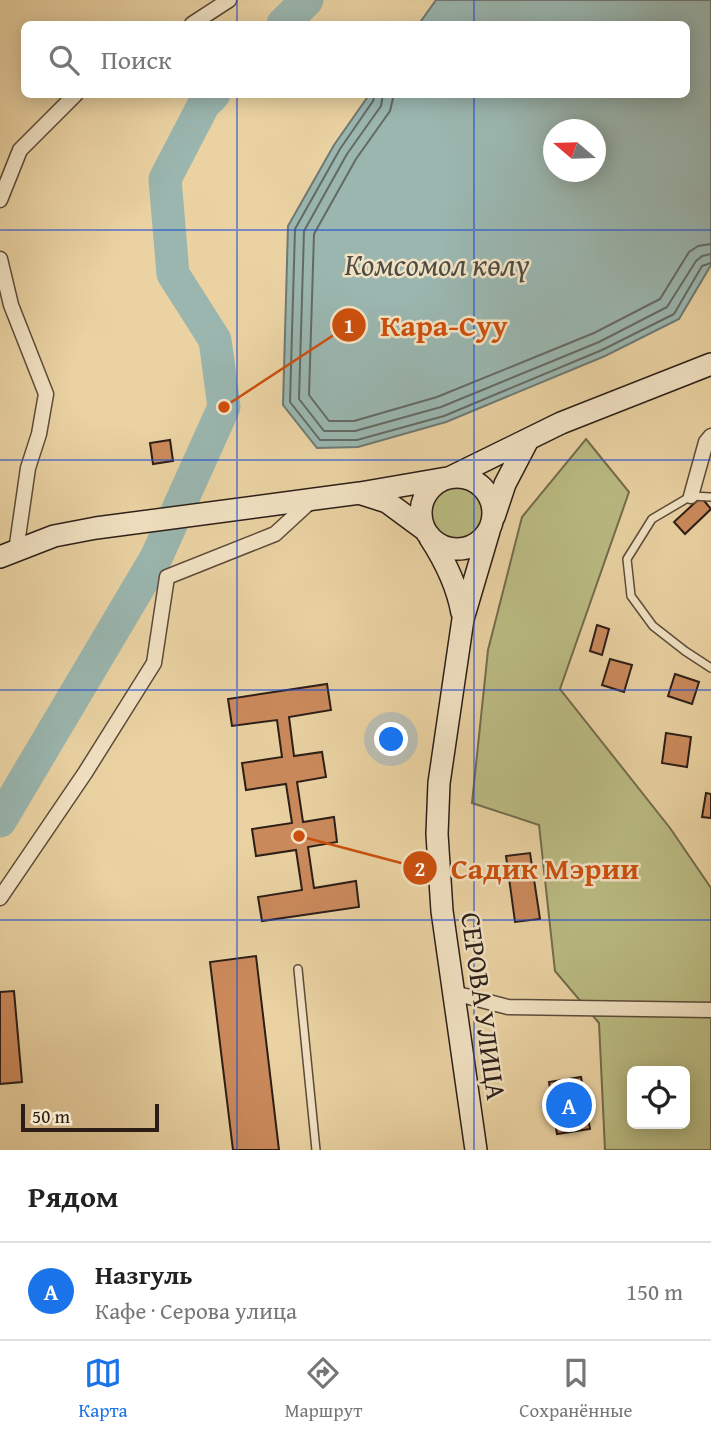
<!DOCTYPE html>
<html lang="ru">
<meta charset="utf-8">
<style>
body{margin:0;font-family:"Gentium Book Plus",serif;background:#f6f6f6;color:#222}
.controls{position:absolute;right:21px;bottom:21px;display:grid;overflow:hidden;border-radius:10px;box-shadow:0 4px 18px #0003}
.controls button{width:63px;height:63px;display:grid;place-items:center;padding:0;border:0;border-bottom:2px solid #e0e0e0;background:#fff;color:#222;font:35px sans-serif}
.compass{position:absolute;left:543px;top:119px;width:63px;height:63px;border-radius:50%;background:#fff;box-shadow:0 4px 18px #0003;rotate:289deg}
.scale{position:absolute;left:21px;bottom:18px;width:138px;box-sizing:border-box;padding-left:7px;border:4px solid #2c1e17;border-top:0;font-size:19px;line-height:24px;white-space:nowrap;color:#2c1e17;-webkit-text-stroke:5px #f1e2c3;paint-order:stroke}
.you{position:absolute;left:392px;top:740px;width:24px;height:24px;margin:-18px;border:5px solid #fff;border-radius:50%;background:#1a73e8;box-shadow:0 0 0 10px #1a73e833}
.badge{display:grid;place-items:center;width:46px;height:46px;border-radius:50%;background:#1a73e8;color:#fff;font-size:23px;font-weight:700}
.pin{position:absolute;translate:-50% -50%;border:4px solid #fff;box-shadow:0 2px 7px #0006}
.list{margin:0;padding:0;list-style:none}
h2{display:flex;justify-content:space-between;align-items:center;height:91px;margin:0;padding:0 28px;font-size:30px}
h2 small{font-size:23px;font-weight:400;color:#767676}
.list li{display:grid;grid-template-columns:46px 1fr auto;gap:21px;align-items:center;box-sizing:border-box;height:98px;padding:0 28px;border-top:2px solid #e0e0e0}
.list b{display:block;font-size:26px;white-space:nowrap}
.list p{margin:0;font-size:23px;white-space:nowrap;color:#767676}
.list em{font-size:23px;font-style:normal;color:#767676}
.icon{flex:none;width:38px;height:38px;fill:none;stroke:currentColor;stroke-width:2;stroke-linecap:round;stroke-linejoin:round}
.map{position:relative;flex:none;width:711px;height:1150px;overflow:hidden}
.search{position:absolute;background:#fff;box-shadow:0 4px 18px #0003;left:21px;right:21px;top:21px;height:77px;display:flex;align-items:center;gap:18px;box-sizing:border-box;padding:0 24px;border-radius:10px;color:#767676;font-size:26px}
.sheet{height:189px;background:#fff}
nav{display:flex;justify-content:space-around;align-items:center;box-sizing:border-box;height:98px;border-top:2px solid #e0e0e0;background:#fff;font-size:19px;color:#767676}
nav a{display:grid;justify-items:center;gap:4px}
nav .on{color:#1a73e8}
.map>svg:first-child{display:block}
</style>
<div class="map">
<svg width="711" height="1150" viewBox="0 0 711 1150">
<rect width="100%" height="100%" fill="#ead2a2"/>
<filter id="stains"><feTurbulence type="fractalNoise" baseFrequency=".00286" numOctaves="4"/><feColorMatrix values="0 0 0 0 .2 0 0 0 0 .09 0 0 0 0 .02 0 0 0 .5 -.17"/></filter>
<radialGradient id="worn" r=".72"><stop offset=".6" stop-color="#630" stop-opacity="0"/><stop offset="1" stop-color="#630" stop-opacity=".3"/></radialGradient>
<path fill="#babb82" stroke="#736c4c" stroke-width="2" fill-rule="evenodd" d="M586,439L629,492L560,689L670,828L711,888V1150H605L599,1023L555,971L539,825L472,803L488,650L522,517ZM632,1071H685V1124H632Z
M431 513a26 26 0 1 1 52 0a26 26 0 1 1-52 0Z"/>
<path fill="#9ab6af" stroke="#6e7972" stroke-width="2" fill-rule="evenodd" d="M436,0H711V265L679,319L605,356L446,422L358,447L317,448L283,405L288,226L334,145L369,95L686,94V24H419ZM554,130H596V172H554Z"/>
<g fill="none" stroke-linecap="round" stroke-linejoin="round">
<path stroke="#636a63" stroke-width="2" d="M375,94L373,101L340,149L295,229L290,402L320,440H357L444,416L602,350L674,314L702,266L711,263
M383,94L381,106L347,154L304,231L299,399L324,431H355L441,407L599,342L667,307L696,261L702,256L711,254
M394,94L390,111L356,159L314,234L309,395L329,421H354L437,397L594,333L660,299L689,252L698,246L711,244"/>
<path stroke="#9ab6af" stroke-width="33" d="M283,24L307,0
M0,821L156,558L224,407L215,340L173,274L165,179L204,104L214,94"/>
</g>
<path fill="#cb8a5c" stroke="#2c1e17" stroke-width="2" d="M170,440L173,461L153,464L150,443Z
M701,497L711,509L685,534L674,522Z
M597,625L609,629L602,655L590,651Z
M610,659L632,665L624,692L602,685Z
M675,674L699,682L692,704L668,696Z
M327,684L331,710L289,717L294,756L322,752L326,777L297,782L303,822L334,817L337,842L308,847L314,888L356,881L359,907L262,921L258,897L302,890L296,850L256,856L252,829L292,823L286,784L246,790L242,763L282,757L277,720L232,726L228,699Z
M666,733L691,737L687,767L662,763Z
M706,793L711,794V818L702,817Z
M530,853L540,919L515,922L506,856Z
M256,956L279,1150H233L210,962Z
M14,991L22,1082L0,1084V992Z
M581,1077L590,1129L557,1134L549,1082Z"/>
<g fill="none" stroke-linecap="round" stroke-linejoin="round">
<defs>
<path id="lane" d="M711,497L691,496L652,519L627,559L631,596L653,626L685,651L711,668
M298,969L316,1150"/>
<path id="street" d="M192,24L229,0
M0,200L20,150L76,94
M0,259L11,305L46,394L39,434L28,468L16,551
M691,496L706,442L711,436
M0,898L85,773L154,663L167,577L275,534L312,500
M454,993L508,1007L711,1010"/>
<path id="secondary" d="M421 513a36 36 0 1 1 72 0a36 36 0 1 1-72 0Z
M449,478L561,423L711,364
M362,494L387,502L425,530
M494,517L505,484L528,440
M430,538C445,561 457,585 462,613
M0,557L54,536L96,528L360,493L447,478
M476,1150L442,911L437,834L439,783L463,619L489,531"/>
</defs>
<use href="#lane" stroke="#5c4b3a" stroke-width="10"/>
<use href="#street" stroke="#5c4b3a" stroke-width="17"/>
<use href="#secondary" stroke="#2c1e17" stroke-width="24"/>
<use href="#lane" stroke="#f1e2c3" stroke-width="7"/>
<use href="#street" stroke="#f1e2c3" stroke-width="14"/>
<use href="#secondary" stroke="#f1e2c3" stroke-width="21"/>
</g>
<path fill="none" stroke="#1d4ed8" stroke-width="2" stroke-opacity="0.55" d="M237,0V24M474,0V24M237,94V1150M474,94V1150M0,230H711M0,460H711M0,690H711M0,920H711"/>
<g text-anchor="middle" stroke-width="5" stroke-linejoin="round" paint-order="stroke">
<g font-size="28" fill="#2c1e17" stroke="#f1e2c3">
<text transform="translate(484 1006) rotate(82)" y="10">СЕРОВА УЛИЦА</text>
</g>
<g font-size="30" font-style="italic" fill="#4d4c45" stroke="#f1e2c3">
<text x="437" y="275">Комсомол көлү</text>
</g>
</g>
<path fill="none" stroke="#cc500e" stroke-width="2.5" d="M224 407L349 325M299 836L420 868"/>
<g fill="#cc500e" stroke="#f1e2c3" stroke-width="2.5">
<circle cx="224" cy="407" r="7"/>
<circle cx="299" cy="836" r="7"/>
<circle cx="349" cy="325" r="18"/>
<circle cx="420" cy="868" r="18"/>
</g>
<g font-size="21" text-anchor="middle" font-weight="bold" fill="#fff">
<text x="349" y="333">1</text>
<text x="420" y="876">2</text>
</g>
<g font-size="30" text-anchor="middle" font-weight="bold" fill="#cc500e" stroke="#f1e2c3" stroke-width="5" stroke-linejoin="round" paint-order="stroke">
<text x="444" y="336">Кара-Суу</text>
<text x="545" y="879">Садик Мэрии</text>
</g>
<rect width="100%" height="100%" filter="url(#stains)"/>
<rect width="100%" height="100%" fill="url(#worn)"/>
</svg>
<div class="controls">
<button><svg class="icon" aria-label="locate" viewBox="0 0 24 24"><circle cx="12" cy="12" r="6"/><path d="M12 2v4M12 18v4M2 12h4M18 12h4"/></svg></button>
</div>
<svg class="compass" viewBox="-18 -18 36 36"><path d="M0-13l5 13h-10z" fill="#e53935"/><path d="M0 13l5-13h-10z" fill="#767676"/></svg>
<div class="scale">50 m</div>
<div class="you"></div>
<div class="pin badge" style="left:569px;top:1105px">A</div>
<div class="search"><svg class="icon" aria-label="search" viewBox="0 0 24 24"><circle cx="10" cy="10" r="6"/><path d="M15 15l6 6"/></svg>Поиск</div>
</div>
<section class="sheet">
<h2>Рядом<small></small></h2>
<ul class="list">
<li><span class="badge">A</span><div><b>Назгуль</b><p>Кафе · Серова улица</p></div><em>150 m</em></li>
</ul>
</section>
<nav>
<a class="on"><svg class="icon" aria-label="map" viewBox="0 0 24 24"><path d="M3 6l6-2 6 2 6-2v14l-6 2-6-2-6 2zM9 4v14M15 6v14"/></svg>Карта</a>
<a><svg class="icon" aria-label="directions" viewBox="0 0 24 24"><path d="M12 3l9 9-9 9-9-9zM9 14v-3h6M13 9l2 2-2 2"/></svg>Маршрут</a>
<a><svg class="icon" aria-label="saved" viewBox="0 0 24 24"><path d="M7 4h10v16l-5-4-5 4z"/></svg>Сохранённые</a>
</nav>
